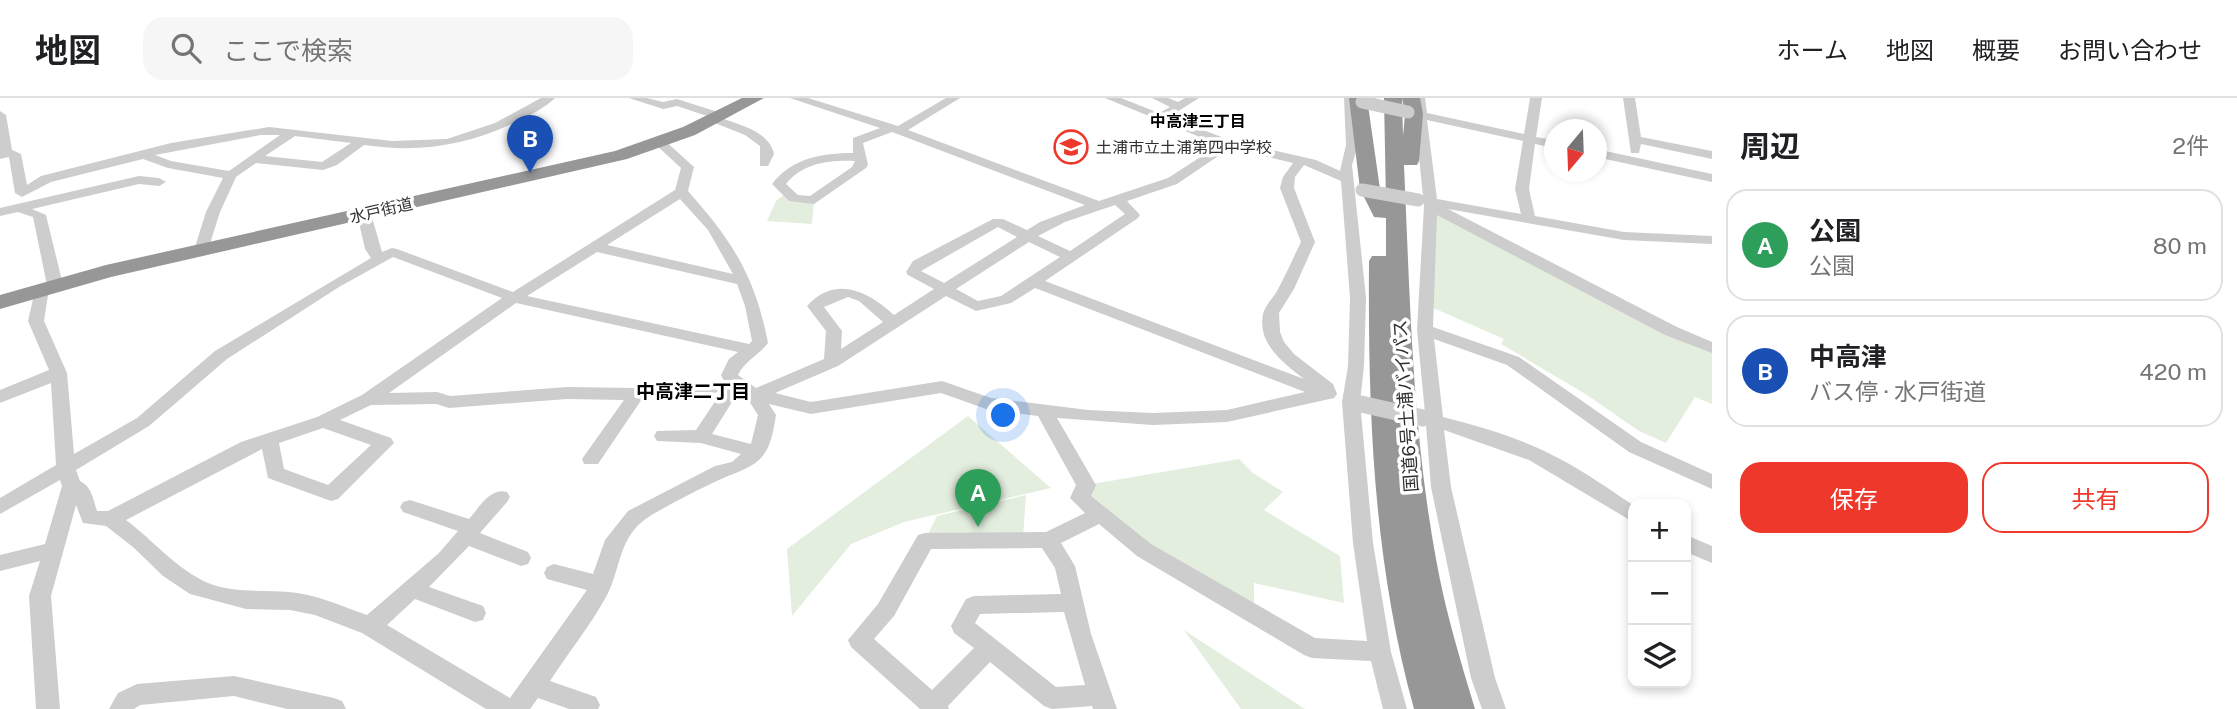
<!DOCTYPE html>
<html lang="ja">
<meta charset="utf-8">
<style>
body{margin:0;font-family:"Public Sans","Noto Sans JP",sans-serif;background:#f6f6f6;color:#202124}
.controls{position:absolute;right:21px;bottom:21px;display:grid;overflow:hidden;border-radius:14px;box-shadow:0 4px 10px #0003}
.controls button{width:63px;height:63px;display:grid;place-items:center;padding:0;border:0;border-bottom:2px solid #e0e0e0;background:#fff;color:#202124;font:35px sans-serif}
.compass{position:absolute;left:1544px;top:21px;width:63px;height:63px;border-radius:50%;background:#fff;box-shadow:0 4px 10px #0003;rotate:199deg}
.you{position:absolute;left:1004px;top:318px;width:24px;height:24px;margin:-18px;border:5px solid #fff;border-radius:50%;background:#1a73e8;box-shadow:0 0 0 10px #1a73e833}
.badge{display:grid;place-items:center;width:46px;height:46px;border-radius:50%;background:#ee382c;color:#fff;font-size:23px;font-weight:700}
.pin{position:absolute;translate:-50% -58px;filter:drop-shadow(0 2px 4px #0008)}
.pin::after{content:'';position:absolute;top:37px;width:24px;height:21px;background:inherit;clip-path:polygon(0 0,100% 0,50% 100%)}
.list{margin:0;padding:0;list-style:none}
h2{display:flex;justify-content:space-between;align-items:center;height:91px;margin:0;padding:0 28px;font-size:30px}
h2 small{font-size:23px;font-weight:400;color:#757577}
.list li{display:grid;grid-template-columns:46px 1fr auto;gap:21px;align-items:center;box-sizing:border-box;height:112px;margin:0 14px 14px;padding:0 14px;border:2px solid #e0e0e0;border-radius:21px}
.list b{display:block;font-size:26px;white-space:nowrap}
.list p{margin:0;font-size:23px;white-space:nowrap;color:#757577}
.list em{font-size:23px;font-style:normal;color:#757577}
.actions{display:flex;gap:14px;padding:21px 28px}
.actions a{flex:1;padding:16px 0;border:2px solid #ee382c;border-radius:21px;text-align:center;font-size:24px;color:#ee382c}
.actions .main{background:#ee382c;color:#fff}
.icon{flex:none;width:38px;height:38px;fill:none;stroke:currentColor;stroke-width:2;stroke-linecap:round;stroke-linejoin:round}
.map{position:relative;flex:none;width:1712px;height:611px;overflow:hidden}
header{display:flex;align-items:center;gap:42px;box-sizing:border-box;height:98px;padding:0 35px;background:#fff;border-bottom:2px solid #e0e0e0}
header strong{font-size:33px}
nav{display:flex;gap:38px;margin-inline-start:auto;font-size:24px}
.search{width:490px;height:63px;background:#f6f6f6;display:flex;align-items:center;gap:18px;box-sizing:border-box;padding:0 24px;border-radius:21px;color:#757577;font-size:26px}
main{display:flex}
aside{flex:1;background:#fff}
.map>svg:first-child{display:block}
</style>
<header>
<strong>地図</strong>
<div class="search"><svg class="icon" aria-label="search" viewBox="0 0 24 24"><circle cx="10" cy="10" r="6"/><path d="M15 15l6 6"/></svg>ここで検索</div>
<nav><a>ホーム</a><a>地図</a><a>概要</a><a>お問い合わせ</a></nav>
</header>
<main>
<div class="map">
<svg width="1712" height="611" viewBox="0 0 1712 611">
<rect width="100%" height="100%" fill="#fff"/>
<path fill="#e4eede" d="M785,96L814,102L812,126L767,123L776,103Z
M1434,111L1712,251V306L1695,299L1666,345L1639,333L1587,297L1501,246L1504,241L1431,209Z
M968,318L1051,390L904,424L851,446L792,518L787,451Z
M1239,361L1253,375L1283,394L1264,412L1340,458L1344,505L1254,485V514L1147,450L1086,399L1092,386Z
M1026,397L1023,440H926L937,418Z
M1184,532L1305,611H1241Z"/>
<g fill="none" stroke-linecap="round" stroke-linejoin="round">
<path fill="#cdcdcd" fill-rule="evenodd" d="M541,0H555C545,10 530,17 518,23C468,48 419,55 364,47L337,67L323,72L256,65L236,79L220,114L208,152L201,156L194,152L206,114L223,80L168,70L143,61L51,84L22,99L15,95L9,59L0,61V13L6,17L12,52L21,56L27,87L41,78L171,45L269,29L392,43L447,41L495,25ZM261,37H280L229,73L171,63L155,57ZM295,38L351,45L322,64L265,58Z
M629,0H647L663,4L677,1L724,16V21C743,28 769,34 774,56L768,68H760V48L745,37L710,23V19L677,8L663,11Z
M790,0H808L898,28L946,0H960L908,32L1099,103L1168,80L1219,47L1105,0H1121L1159,15L1170,9L1152,0H1168L1178,4L1185,0H1199L1169,19L1232,43L1316,62L1340,73L1346,47L1344,0H1356L1358,47L1352,67L1366,200L1364,268L1360,304L1373,445L1391,554L1407,611H1383L1371,563L1312,560L1304,557L1137,458L1099,426L1061,445L1075,468L1091,536L1117,611H1093L1092,608L1052,611L1044,608L990,564L948,608L949,611H920L851,549L848,542L878,506L918,437L925,435L1046,434L1085,415L1070,400L1076,387L1038,318L989,312L941,295L811,316L769,306L776,317C770,356 764,365 728,378C711,385 655,413 643,423C618,443 620,474 606,499C590,528 568,555 550,583L596,599L600,607L598,611H569L538,600L530,611H486L362,535L315,517L290,512L246,511L190,496L163,478L133,449L106,428L83,425L76,407L51,498L60,611H36L29,498L40,463L0,473V457L45,446L62,388L60,382L0,416V400L56,367L51,285L0,305V292L49,272L28,223L36,188L41,186L49,191L44,223L67,275L74,356L137,320L215,253L371,160L365,151L357,116L364,112L371,116L382,154L392,150L397,151L513,194L675,92L681,70L653,44L663,41L694,69L688,93C733,144 755,178 768,245C759,257 745,262 738,277L756,290L824,261L826,233L807,208C836,176 869,194 894,217L934,191L908,177L906,174L913,163L993,121H1003L1027,132L1040,124L1085,107L892,34L863,45L868,67L866,70L814,106L789,103L772,86C792,60 822,55 853,55V40L880,30ZM1230,50L1293,65L1283,79L1280,90L1301,144C1293,160 1286,177 1277,193C1273,200 1265,208 1263,216C1257,246 1284,265 1304,281L1045,183L1138,120L1140,117L1127,103L1177,86ZM855,63L852,69L810,98L798,97L786,86C803,65 829,62 855,63ZM1304,67L1341,83L1350,200L1348,268L1342,304L1353,445L1367,543L1315,540L1151,446L1091,398L1096,387L1057,320L1153,327L1227,324L1334,300L1337,296L1333,286L1294,256L1284,244L1280,234L1279,215L1294,191L1315,144L1294,90L1295,79ZM680,101L708,132L733,176L607,147ZM1115,107L1125,116L1070,153L1038,138L1065,124ZM998,129L1017,139L944,185L921,173ZM1029,144L1060,159L1001,198L978,203L956,191ZM597,154L737,186L745,208L752,243L749,246L527,198ZM393,159L502,200L362,297L317,319L241,344L108,413H97C93,401 92,389 80,383L76,372L149,328L227,261L339,189ZM1035,190L1305,294L1227,312L1153,315L1088,312L991,300L942,283L811,304L775,295L838,268L946,198L976,213L1011,205ZM848,199L859,203L883,224L841,251L842,233L824,209ZM516,205L738,254L729,261L721,277L724,283L637,290L567,289L450,298L437,294L389,295ZM721,294L724,295L720,296L696,332L657,333L654,338L657,343L701,345L741,356L732,364L715,368L628,413L605,442L593,476L554,466L547,469L544,475L547,481L587,492L510,600L387,527L415,501L475,524L483,522L486,515L483,508L429,489L469,448L521,468L528,466L531,460L528,454L480,435L507,404L510,399L507,394C490,389 479,410 469,421L410,402L403,404L400,409L403,414L458,433L439,455L367,517C341,508 316,496 289,494C262,492 233,495 208,485C176,471 153,442 126,422L262,351L268,380L331,403L338,401L394,345L391,340L340,322L371,307L436,306L449,310L567,301L624,302L582,361L584,366H598L642,301ZM747,300L758,317L751,346L712,336L732,304ZM323,330L371,347L328,387L284,371L279,345ZM1042,450L1055,470L1061,496L974,498L966,501L951,528L954,535L974,550L932,592L874,541L894,518L931,451ZM1064,514L1085,587L1056,589L975,525L980,516Z
M1413,0H1425L1427,15L1524,36L1530,0H1542L1536,39L1554,42V50L1535,46L1529,91L1535,118L1624,134L1712,138V146L1624,142L1448,111L1677,229L1712,244V255L1665,237L1437,117L1433,229L1519,259L1641,344L1712,376V391L1629,354L1507,267L1434,241L1443,319C1483,329 1523,341 1560,361C1585,374 1609,391 1633,407V424L1529,362L1444,332L1451,389L1495,580L1506,611H1482L1471,580L1431,389L1426,327L1418,321L1425,315L1417,232L1424,108L1415,20L1408,16L1415,13ZM1427,22L1523,43L1515,91L1521,116L1437,101Z
M1623,0H1635L1641,39L1712,53V61L1641,46L1639,55H1631Z
M1596,51L1712,76V84L1596,59Z
M139,78L159,80L166,84L159,88L139,86L32,111L46,117L63,187L60,190L55,192L47,187L33,119L18,114L0,118V110Z
M1686,437L1712,448V465L1686,454Z
M234,578L334,600L342,603L346,611H287L234,598L140,607L134,611H109L118,595L137,586Z"/>
<path fill="#979797" fill-rule="evenodd" d="M742,0H764L695,37L627,61L111,179L0,211V197L106,167L615,53L683,29Z
M1349,0H1367L1380,91L1386,103L1384,0H1402L1403,38L1405,16L1402,0H1420L1423,16L1419,63L1417,67H1404C1410,199 1412,331 1436,461C1445,512 1460,561 1475,611H1414C1373,461 1368,317 1369,163L1372,158H1386V120L1374,119L1360,91Z"/>
<path stroke="#cdcdcd" stroke-width="13" d="M1362,4L1408,14
M1362,92L1418,102"/>
<path stroke="#cdcdcd" stroke-width="17" d="M1361,306L1423,320"/>
</g>
<defs>
<symbol id="school-ring" viewBox="-11 -11 22 22"><circle r="9.5" fill="#fff" stroke="#ee382c" stroke-width="1.5"/><path d="M0-5L7-2L0 1L-7-2ZM-4 1L0 2.5L4 1V4Q0 6-4 4Z" fill="#ee382c"/></symbol>
</defs>
<g fill-rule="evenodd">
<use href="#school-ring" x="1052" y="30" width="38" height="38"/>
</g>
<g text-anchor="middle" stroke-width="7" stroke-linejoin="round" paint-order="stroke">
<g font-size="16" font-weight="bold" fill="#000" stroke="#fff">
<text x="1198" y="29">中高津三丁目</text>
</g>
<g font-size="16" fill="#303030" stroke="#fff" text-anchor="start">
<text x="1096" y="55">土浦市立土浦第四中学校</text>
</g>
<g font-size="16" fill="#303030" stroke="#fff">
<text transform="translate(381 112) rotate(-13)" y="6">水戸街道</text>
</g>
<g font-size="18" fill="#303030" stroke="#fff">
<text transform="translate(1406 308) rotate(-94)" y="6">国道6号土浦バイパス</text>
</g>
<g font-size="19" font-weight="bold" fill="#000" stroke="#fff">
<text x="693" y="300">中高津二丁目</text>
</g>
</g>
</svg>
<div class="controls">
<button>+</button>
<button>−</button>
<button><svg class="icon" aria-label="layers" viewBox="0 0 24 24"><path d="M12 4l9 5-9 5-9-5zM3 14l9 5 9-5"/></svg></button>
</div>
<svg class="compass" viewBox="-18 -18 36 36"><path d="M0-13l5 13h-10z" fill="#e53935"/><path d="M0 13l5-13h-10z" fill="#757577"/></svg>
<div class="you"></div>
<div class="pin badge" style="left:978px;top:429px;background:#2e9e5b">A</div>
<div class="pin badge" style="left:530px;top:75px;background:#1a4fb4">B</div>
</div>
<aside>
<h2>周辺<small>2件</small></h2>
<ul class="list">
<li><span class="badge" style="background:#2e9e5b">A</span><div><b>公園</b><p>公園</p></div><em>80 m</em></li>
<li><span class="badge" style="background:#1a4fb4">B</span><div><b>中高津</b><p>バス停 · 水戸街道</p></div><em>420 m</em></li>
</ul>
<div class="actions"><a class="main">保存</a><a>共有</a></div>
</aside>
</main>
